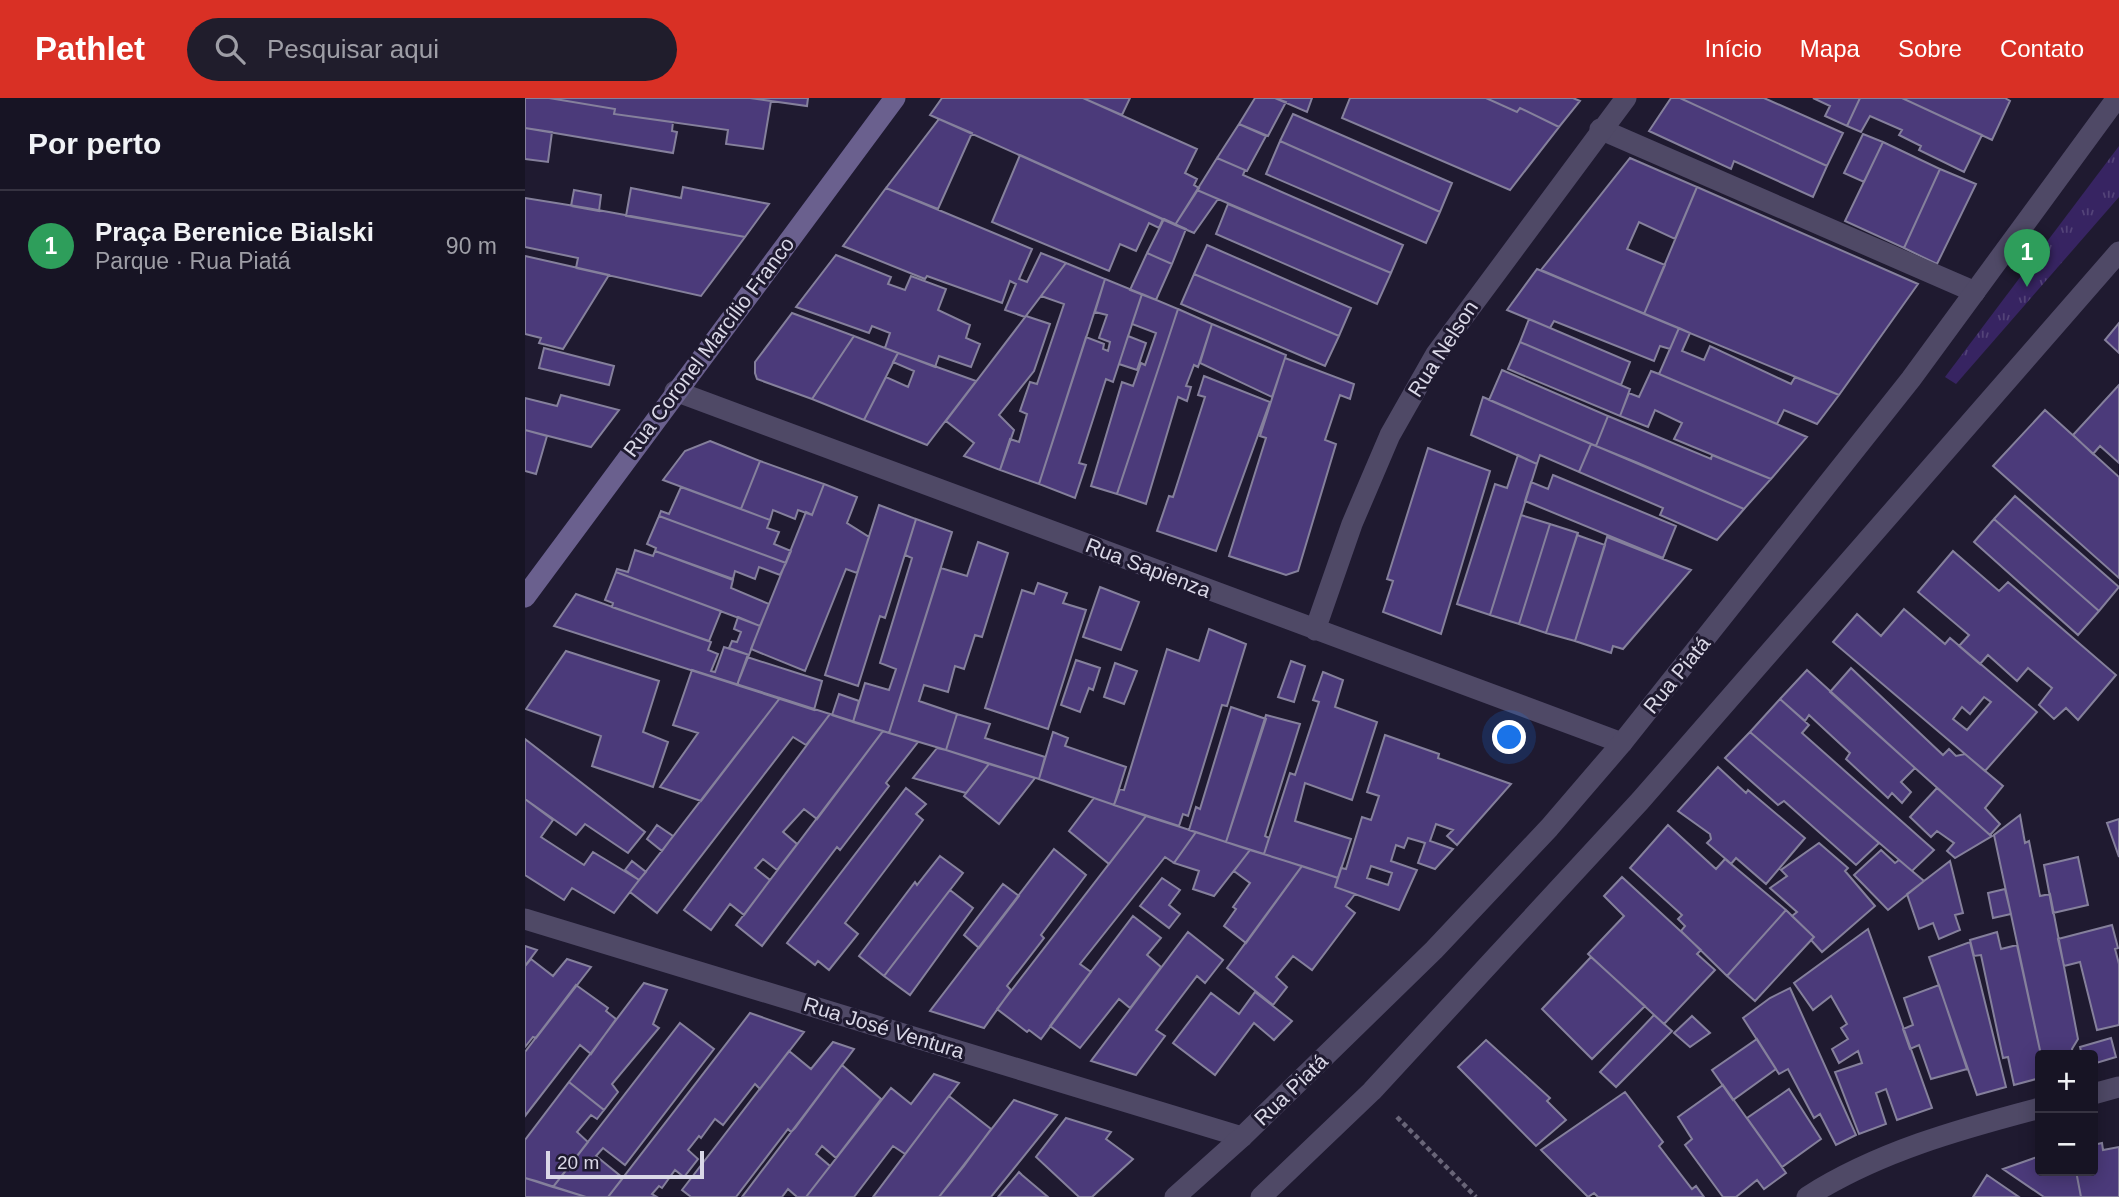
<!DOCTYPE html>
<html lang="pt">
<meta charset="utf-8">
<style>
body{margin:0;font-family:Arial,sans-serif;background:#201d2c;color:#f1f3f6}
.controls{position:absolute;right:21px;bottom:21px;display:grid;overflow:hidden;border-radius:7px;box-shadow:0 4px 18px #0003}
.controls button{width:63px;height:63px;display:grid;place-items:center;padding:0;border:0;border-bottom:2px solid #363341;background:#171424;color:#f1f3f6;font:35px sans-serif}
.scale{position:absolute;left:21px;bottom:18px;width:158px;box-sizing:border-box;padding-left:7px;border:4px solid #dad8e7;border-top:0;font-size:19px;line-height:24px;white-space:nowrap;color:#dad8e7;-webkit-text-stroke:5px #1f1a30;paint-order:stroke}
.you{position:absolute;left:985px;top:640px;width:24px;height:24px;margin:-18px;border:5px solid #fff;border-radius:50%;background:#1a73e8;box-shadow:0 0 0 10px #1a73e833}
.badge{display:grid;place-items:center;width:46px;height:46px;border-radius:50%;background:#d93025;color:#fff;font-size:23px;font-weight:700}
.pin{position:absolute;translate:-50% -58px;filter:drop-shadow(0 2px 4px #0008)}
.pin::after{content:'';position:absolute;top:37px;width:24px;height:21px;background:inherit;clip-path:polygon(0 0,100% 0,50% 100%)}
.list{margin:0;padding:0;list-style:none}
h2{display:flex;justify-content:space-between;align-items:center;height:91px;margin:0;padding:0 28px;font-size:30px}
h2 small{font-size:23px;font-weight:400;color:#9e9ea6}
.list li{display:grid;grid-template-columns:46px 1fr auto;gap:21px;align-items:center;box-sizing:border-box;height:112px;padding:0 28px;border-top:2px solid #363341}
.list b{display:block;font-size:26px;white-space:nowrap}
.list p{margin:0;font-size:23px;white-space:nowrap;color:#9e9ea6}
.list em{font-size:23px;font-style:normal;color:#9e9ea6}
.icon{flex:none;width:38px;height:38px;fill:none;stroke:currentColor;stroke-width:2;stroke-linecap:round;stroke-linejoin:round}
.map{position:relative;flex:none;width:1594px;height:1099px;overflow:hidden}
header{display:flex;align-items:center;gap:42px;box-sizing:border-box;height:98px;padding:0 35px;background:#d93025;color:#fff}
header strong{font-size:33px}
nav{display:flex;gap:38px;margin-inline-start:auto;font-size:24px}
.search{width:490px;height:63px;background:#201d2c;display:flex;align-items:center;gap:18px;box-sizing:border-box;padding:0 24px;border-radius:38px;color:#9e9ea6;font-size:26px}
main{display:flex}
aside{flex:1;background:#171424}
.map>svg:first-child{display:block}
</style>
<header>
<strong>Pathlet</strong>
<div class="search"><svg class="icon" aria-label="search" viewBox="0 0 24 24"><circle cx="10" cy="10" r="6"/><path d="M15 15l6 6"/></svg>Pesquisar aqui</div>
<nav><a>Início</a><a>Mapa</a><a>Sobre</a><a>Contato</a></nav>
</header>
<main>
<aside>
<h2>Por perto<small></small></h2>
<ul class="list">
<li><span class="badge" style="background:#2e9e5b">1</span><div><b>Praça Berenice Bialski</b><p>Parque · Rua Piatá</p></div><em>90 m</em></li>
</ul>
</aside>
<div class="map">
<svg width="1594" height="1099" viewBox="0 0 1594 1099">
<defs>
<pattern id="grass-tufts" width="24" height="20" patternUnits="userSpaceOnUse" patternTransform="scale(1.75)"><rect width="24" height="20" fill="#372462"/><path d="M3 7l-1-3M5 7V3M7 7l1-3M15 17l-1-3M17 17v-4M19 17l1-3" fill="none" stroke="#534378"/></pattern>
</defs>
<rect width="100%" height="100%" fill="#1f1a30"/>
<path fill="url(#grass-tufts)" d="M1594,48V99L1431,286L1420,279Z"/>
<path fill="#4b3a7a" stroke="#85809c" stroke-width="2" fill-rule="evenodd" d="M0,0H24L90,11L89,16L148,24L147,33L152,34L148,55L0,30Z
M24,0H225L246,3L238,51L201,46L203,32L89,16L90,11Z
M225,0H283L282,8Z
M417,0H558L672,51L660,75L672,81L669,87L674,90L650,127L405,17Z
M558,0H605L597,17Z
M730,0H750L761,4L743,38L714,26Z
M750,0H787L782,14Z
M825,0H961L992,14L995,10L1034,29L985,92L817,20Z
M961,0H1048L1055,3L1034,29L995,10L992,14Z
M1146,0H1155L1302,68L1288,99L1209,63L1206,71L1124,33Z
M1155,0H1239L1318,35L1302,68Z
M1288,0H1335L1322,28L1300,18L1305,8Z
M1335,0H1377L1457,37L1439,74L1394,52L1396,48L1374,37L1377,32L1345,18L1336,34L1322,28Z
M1377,0H1480L1485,3L1467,42Z
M768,16L927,85L915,114L755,43Z
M414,21L447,35L413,111L361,90Z
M714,26L741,38L722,73L692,60Z
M0,30L27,34L23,64L0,61Z
M1338,36L1358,44L1339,84L1319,75Z
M755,43L915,114L901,145L741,76Z
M1358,44L1415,71L1379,150L1320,123Z
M495,57L638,121L634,130L624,125L611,153L595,146L584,173L467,124Z
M692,60L720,72L718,77L878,147L866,175L672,92Z
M1105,60L1172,89L1150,141L1114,124L1102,151L1140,167L1119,216L1016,172Z
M1415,71L1451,86L1412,166L1379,150Z
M158,89L244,106L220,139L101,118L106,90L156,100Z
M1172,89L1393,186L1314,297L1119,216Z
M361,90L507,151L494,181L502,184L516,155L541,165L500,219L480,212L491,186L485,183L477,205L402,178L400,181L318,148Z
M49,92L76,97L74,113L46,108Z
M672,92L693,101L669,135L650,127Z
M0,100L62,110L220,139L176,198L51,170L53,160L0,149Z
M703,106L866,175L852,206L691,136Z
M639,121L661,131L647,166L622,155Z
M682,147L826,210L814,238L669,176Z
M622,155L647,166L631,202L605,192Z
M311,157L366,179L363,186L380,192L386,178L421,191L413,212L445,227L441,240L455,246L446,269L414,258L410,269L360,250L365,235L347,228L344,235L271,209Z
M0,158L84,177L38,251L14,245L16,240L0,236Z
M541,165L580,181L514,386L475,372L485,341L494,344L502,316L495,313L505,284L512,286L539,206L516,198Z
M1012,171L1154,230L1145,251L1135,248L1129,263L1029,223L1025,230L982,212Z
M669,176L814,238L800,268L656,206Z
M580,181L617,196L588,284L581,281L554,365L561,367L550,400L514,386L561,239L579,246L578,251L583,253L585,244L574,240L582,217L570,214Z
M617,196L653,211L592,396L566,388L597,284L608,288L616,265L620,267L631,235L607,226Z
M653,211L687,226L673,269L669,267L661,288L666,289L662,303L653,299L621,406L592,396Z
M267,215L329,238L287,301L232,281L230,275V264Z
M501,218L525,226L509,273L474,317L489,332L475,372L439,358L449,345L421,323Z
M1004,221L1105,264L1096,287L995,244Z
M1594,225V255L1580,242Z
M687,226L761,257L747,299L675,265Z
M1154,230L1165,235L1157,253L1179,262L1185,248L1266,286L1270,279L1314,297L1292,326L1259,312L1252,326L1134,276Z
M329,238L373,255L339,322L287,301Z
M603,238L621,245L612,272L594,266Z
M995,244L1105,291L1095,318L983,271Z
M19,250L89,268L84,287L14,270Z
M373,255L451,283L402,347L339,322L361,279L383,289L389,273L368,264Z
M760,260L829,286L825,301L815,297L800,342L811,346L773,473L761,477L704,458L741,340L735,338Z
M977,272L1083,318L1071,348L964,302Z
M1126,273L1134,276L1282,339L1246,381L1149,341L1157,325L1130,312L1123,329L1095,318L1104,295L1114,299Z
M679,278L745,304L691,453L632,433L644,398L648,399L680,299L673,297Z
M1594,287V365L1575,348L1568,356L1548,337Z
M36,297L94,312L66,349L0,332V300L32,308Z
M958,299L1066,346L1054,374L1015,357L1012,366L946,337Z
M1520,312L1594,379V480L1468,368Z
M1083,318L1186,361L1187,357L1246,381L1219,411L1071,348Z
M0,332L22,338L11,376L0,373Z
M185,343L235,363L216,411L138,382L160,353Z
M1066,346L1113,365L1219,411L1192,442L1135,417L1138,410L1054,374Z
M903,350L965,373L916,536L858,514L868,483L862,481Z
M993,357L1012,366L965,517L932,506L970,386L982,390Z
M235,363L299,386L287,417L273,412L270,421L248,412L245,422L216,411Z
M1028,377L1151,428L1138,460L1000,403L1006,384L1023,391Z
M299,386L332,399L322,425L344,439L332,475L321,471L280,573L226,551L281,414L287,417Z
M156,389L245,422L242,430L254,434L249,446L266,453L261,465L134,418L136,413L144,416Z
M1490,398L1594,489L1574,513L1469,421Z
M354,407L391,421L360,520L355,518L333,588L300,577Z
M996,417L1025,426L994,526L965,517Z
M134,418L261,465L255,477L234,469L230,481L210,473L208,481L130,453L131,450L122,446Z
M391,421L427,434L364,635L328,624L340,585L364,592L371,571L355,565L387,460L380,457Z
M1469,421L1574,513L1553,537L1449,444Z
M1025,426L1053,435L1021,535L994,526Z
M1052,437L1080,447L1050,543L1021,535Z
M1082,439L1166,472L1098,551L1088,548L1086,555L1050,543Z
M453,444L483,455L457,539L450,537L439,571L430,568L423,594L399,587L394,603L432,616L421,652L364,635L416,470L442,478Z
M110,452L128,458L130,453L208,482L206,490L244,506L235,528L91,474L92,471L103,474Z
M1428,453L1474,493L1483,484L1591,577L1553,622L1541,610L1529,621L1514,607L1527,590L1503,570L1492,583L1463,557L1455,566L1434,548L1444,537L1393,494Z
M91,474L196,513L184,543L87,509L88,505L80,502Z
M513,485L542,495L538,505L561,512L523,631L460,610L497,492L509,496Z
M575,489L614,504L596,552L558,539Z
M51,496L186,544L183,552L193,556L186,573L190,574L199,549L224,557L212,587L29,528Z
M1379,511L1420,546L1425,540L1512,614L1460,673L1308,544L1332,516L1356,538ZM1459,599L1466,604L1442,632L1428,621L1437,609L1445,616Z
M213,519L235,528L224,557L204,550L207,543L212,544L216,534L209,531Z
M684,531L721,546L702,608L697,607L663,718L658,716L654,728L589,707L595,691L599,692L642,551L674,563Z
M41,553L134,583L118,634L143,644L128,689L67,668L76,638L1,611Z
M222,559L297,583L289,612L212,587Z
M551,562L575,570L568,592L564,590L555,614L536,607Z
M766,563L780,568L769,604L753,599Z
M590,565L612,573L599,606L579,599Z
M1326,570L1418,657L1424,651L1431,658L1440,656L1478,688L1460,710L1475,726L1465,737L1305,594Z
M167,572L255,600L176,703L135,689L173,635L148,627Z
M1282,572L1390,670L1376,684L1386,694L1377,705L1367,695L1363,700L1321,661L1325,655L1284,617L1280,623L1255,601Z
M798,574L818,582L810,609L852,624L827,702L780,685L770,723L826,741L813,780L739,756L765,675L770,677L794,604L788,602Z
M314,596L334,603L328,624L307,617Z
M255,600L305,616L281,647L268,639L132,815L105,794Z
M1255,601L1284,627L1277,635L1409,752L1387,773L1225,634Z
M706,609L741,621L701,744L664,732L671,709L675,711Z
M305,616L358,633L292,721L279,711L258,734L272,746L252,772L238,761L230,770L245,782L219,817L205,806L186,832L159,812Z
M432,616L465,626L460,640L520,659L514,681L421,652Z
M741,617L775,626L740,738L744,740L739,756L701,744Z
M358,633L393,644L361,685L364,688L315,752L312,749L237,848L211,827Z
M528,634L543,640L540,648L601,669L589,707L514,681Z
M1225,634L1354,745L1331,767L1259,703L1253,707L1200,660Z
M860,637L914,656L913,660L986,686L932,747L922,738L928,732L911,726L905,743L928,751L910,771L893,765L900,745L883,740L879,750L871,747L866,763L892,772L874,812L810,789L816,770L821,771L837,719L846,722L854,698L842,694ZM846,768L867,775L863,787L842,780Z
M0,641L120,734L103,755L60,726L51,737L0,701Z
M412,650L421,652L464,666L441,695L388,680Z
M464,666L510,680L474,726L439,698Z
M1193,669L1221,695L1223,692L1280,740L1241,786L1211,760L1206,766L1203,763L1182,745L1186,741L1185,736L1153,713Z
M381,690L401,706L391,716L398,722L320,825L333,836L304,872L293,863L290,867L262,845Z
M1412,690L1465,737L1467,738L1430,760L1422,753L1429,745L1412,733L1406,739L1385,719Z
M569,700L621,718L584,766L544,733Z
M0,701L28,722L16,739L59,767L68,754L114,782L89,815L47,790L39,802L0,777Z
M1495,717L1500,745L1504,743L1515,798L1525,796L1553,941L1547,951L1548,957H1516L1469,737Z
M621,718L671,734L649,765L640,759L555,866L566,874L516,941L504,932L502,934L472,911Z
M1594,721V759L1582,725Z
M132,727L148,738L137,753L122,741Z
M1143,727L1191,771L1200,761L1261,812L1202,878L1156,833L1160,828L1153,821L1157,817L1105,770Z
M671,734L725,752L689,798L668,791L674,773L649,765Z
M1294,745L1323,770L1320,773L1350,808L1297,854L1286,842L1289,839L1267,818L1272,814L1245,790L1262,778L1256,772Z
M529,751L561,777L516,837L519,840L482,888L486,892L459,930L405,913Z
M725,752L777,768L721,845L699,828L711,811L708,809L725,785L709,773Z
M1356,752L1370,765L1374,762L1399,783L1363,812L1329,777Z
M415,758L438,775L359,878L334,858L390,784L392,787Z
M1553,759L1563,807L1528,815L1519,767Z
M107,763L121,774L114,782L100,772Z
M1425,763L1438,815L1430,817L1435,832L1414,841L1408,825L1394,831L1382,796Z
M777,768L813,780L810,789L830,796L821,808L830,815L787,872L768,858L751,879L762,889L748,907L702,870Z
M1097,779L1176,852L1172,856L1190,872L1139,926L1063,856L1099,818L1079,798Z
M637,780L655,792L644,807L655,816L644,830L615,808Z
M478,786L494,798L454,850L439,837Z
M1480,791L1486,816L1468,820L1463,795Z
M425,792L448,810L385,897L359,878Z
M1261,812L1289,839L1230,903L1202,878Z
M608,818L636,840L622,857L636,869L605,910L594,901L555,950L525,928Z
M1587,827L1593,850L1590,851L1594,866V927L1572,932L1555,864L1539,868L1533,841Z
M1343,831L1407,1010L1372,1022L1361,991L1351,995L1361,1026L1334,1036L1310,974L1337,965L1333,953L1314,965L1307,951L1323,941L1316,930L1322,926L1306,898L1288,912L1269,885Z
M663,834L698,862L680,885L672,878L631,932L640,938L611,977L566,963Z
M1472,834L1476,851L1492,847L1516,957L1515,980L1489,987L1483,959L1478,960L1456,857L1449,858L1445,842Z
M1445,844L1481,989L1452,997L1404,859Z
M0,848L12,852L0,868Z
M1066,859L1120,908L1067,961L1017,911Z
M6,861L28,878L42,861L66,869L11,940L8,939L0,949V868Z
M119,885L142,892L128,926L134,930L87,986L93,994L79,1012L44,984Z
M51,887L83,910L81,913L91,921L66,956L55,947L0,1018V954Z
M1414,887L1442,971L1406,981L1394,947L1385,951L1378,931L1388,927L1379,900Z
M1265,890L1331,1037L1311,1047L1295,1016L1289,1020L1263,971L1254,976L1218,920L1245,900Z
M730,894L767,923L749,942L729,925L690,977L648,945L686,895L714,916Z
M225,915L279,934L235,991L230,986L198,1027L190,1021L176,1040L174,1038L163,1052L173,1061L159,1079L150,1072L137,1090L134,1088L127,1096L132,1099H83Z
M1129,917L1147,933L1091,989L1075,974Z
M1167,918L1185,935L1165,949L1149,935Z
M155,925L189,951L100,1067L78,1050L71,1058L98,1080L83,1099H61L28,1089Z
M1586,940L1591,959L1568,966V957H1557L1555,949Z
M1232,941L1251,971L1208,1002L1187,972Z
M961,942L1025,1000L1022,1003L1041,1022L1011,1048L933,969Z
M308,944L329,951L270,1030L266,1034L263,1031L211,1099H166L157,1092L264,953L286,971Z
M317,967L356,1001L337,1026L311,1060L297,1048L291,1056L305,1068L281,1099H272L263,1091L257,1099H217Z
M409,976L434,985L380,1056L368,1048L329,1099H281L366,990L386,1006Z
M44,984L79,1012L72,1021L66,1017L52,1034L63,1044L28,1089L0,1080V1042Z
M1198,987L1261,1075L1239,1091L1232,1082L1211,1099H1198L1160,1047L1167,1041L1153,1019Z
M1264,991L1296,1041L1257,1069L1222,1020Z
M1100,994L1138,1044L1134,1048L1167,1091L1171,1088L1179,1099H1073L1069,1095L1063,1099L1016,1052Z
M424,998L466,1031L439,1068L414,1099H348Z
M489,1002L532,1017L466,1099H414Z
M541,1020L586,1034L581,1041L608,1061L567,1099H554L511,1059Z
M1577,1045L1578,1052L1594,1049V1099H1556L1551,1073H1568V1047Z
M1515,1058V1073H1551L1556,1099H1519L1478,1071Z
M494,1074L497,1077L523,1099H473Z
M1462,1077L1494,1099H1448Z
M0,1080L11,1083L61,1099H0Z"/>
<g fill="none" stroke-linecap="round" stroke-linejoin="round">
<path stroke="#696578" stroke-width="4.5" stroke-dasharray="5 3.5" stroke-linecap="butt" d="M872,1019L951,1099"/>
<path stroke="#4f4966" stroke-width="21" d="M1075,31L1450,194"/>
<path stroke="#4f4966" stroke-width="21" d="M150,293L1097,645
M790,532L827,426L865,337L911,256L1101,0
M0,821L717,1039
M1568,996L1594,989
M1282,1099C1352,1054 1435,1031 1515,1010"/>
<path stroke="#4f4966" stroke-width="21" d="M650,1099L717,1039L909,852L1024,730L1097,645L1386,281L1592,0
M736,1099L847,993L1115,703L1594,154"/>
<path stroke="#6a608e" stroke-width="21" d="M0,499L370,0"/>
</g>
<g text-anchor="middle" stroke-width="6" stroke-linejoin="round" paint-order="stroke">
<g font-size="21" fill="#dad8e7" stroke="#1f1a30">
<text transform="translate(184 249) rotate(-53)" y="7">Rua Coronel Marcílio Franco</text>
<text transform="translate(918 251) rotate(-57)" y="7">Rua Nelson</text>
<text transform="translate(623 470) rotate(21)" y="7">Rua Sapienza</text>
<text transform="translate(1152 577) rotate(-51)" y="7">Rua Piatá</text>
<text transform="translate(359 930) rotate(17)" y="7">Rua José Ventura</text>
<text transform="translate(766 992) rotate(-44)" y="7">Rua Piatá</text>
</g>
</g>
</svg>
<div class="controls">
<button>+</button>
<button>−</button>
</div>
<div class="scale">20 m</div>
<div class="you"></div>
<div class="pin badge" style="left:1502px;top:189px;background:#2e9e5b">1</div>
</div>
</main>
